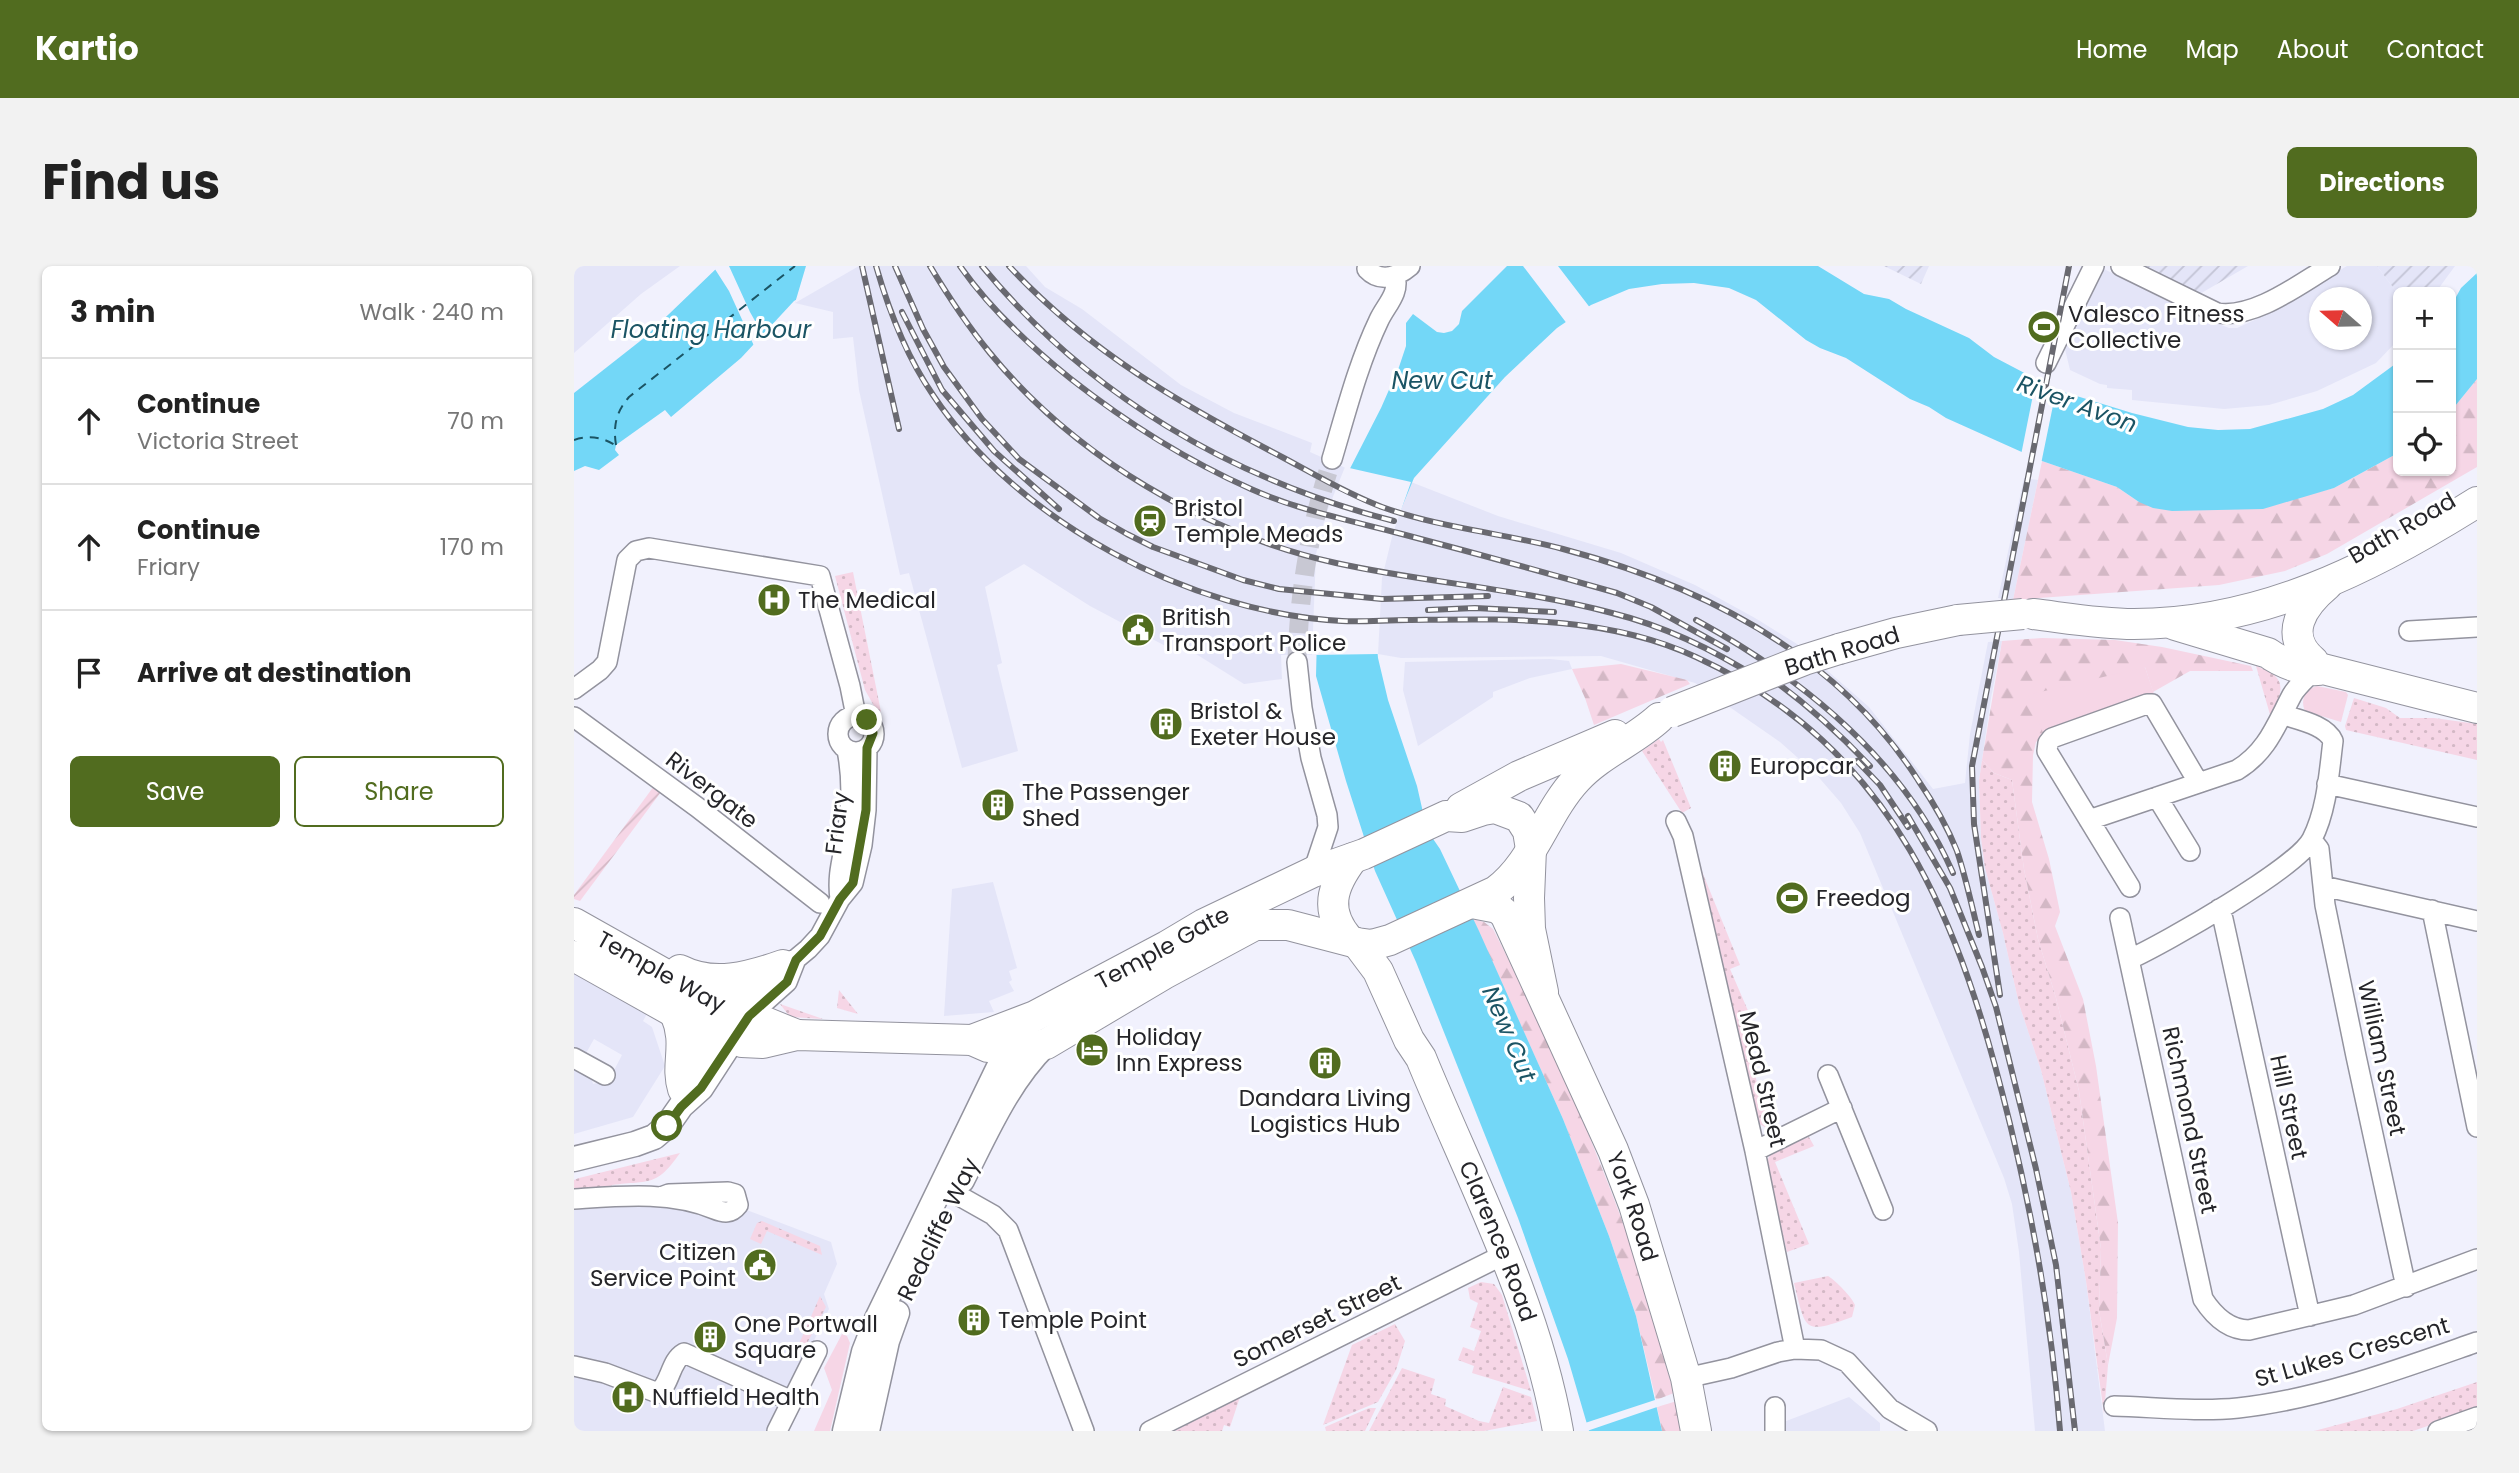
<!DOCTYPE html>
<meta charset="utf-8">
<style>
body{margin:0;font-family:Poppins,sans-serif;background:#f2f2f2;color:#222}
.controls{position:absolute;right:21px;top:21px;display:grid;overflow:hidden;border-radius:10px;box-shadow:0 2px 5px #0004}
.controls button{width:63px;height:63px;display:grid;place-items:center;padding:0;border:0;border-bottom:2px solid #e0e0e0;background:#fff;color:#222;font:35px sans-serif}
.compass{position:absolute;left:1735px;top:21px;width:63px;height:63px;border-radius:50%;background:#fff;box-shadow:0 2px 5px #0004;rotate:290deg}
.stop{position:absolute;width:21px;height:21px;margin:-16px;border:5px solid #516c1f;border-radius:50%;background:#fff}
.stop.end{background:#516c1f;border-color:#fff;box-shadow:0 2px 7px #0008}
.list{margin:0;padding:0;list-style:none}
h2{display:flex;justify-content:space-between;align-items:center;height:91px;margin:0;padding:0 28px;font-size:30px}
h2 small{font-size:23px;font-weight:400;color:#767676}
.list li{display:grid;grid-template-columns:46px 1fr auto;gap:21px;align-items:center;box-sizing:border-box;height:126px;padding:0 28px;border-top:2px solid #e0e0e0}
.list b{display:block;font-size:26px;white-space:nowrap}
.list p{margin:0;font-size:23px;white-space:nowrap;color:#767676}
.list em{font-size:23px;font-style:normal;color:#767676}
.actions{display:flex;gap:14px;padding:21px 28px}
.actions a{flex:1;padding:16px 0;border:2px solid #516c1f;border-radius:10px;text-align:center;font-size:24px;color:#516c1f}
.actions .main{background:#516c1f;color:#fff}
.icon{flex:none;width:38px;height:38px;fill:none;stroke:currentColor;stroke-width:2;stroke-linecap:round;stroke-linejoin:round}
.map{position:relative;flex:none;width:1903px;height:1165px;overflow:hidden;border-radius:10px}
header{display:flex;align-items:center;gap:42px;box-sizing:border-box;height:98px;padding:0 35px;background:#516c1f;color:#fff}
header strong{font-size:33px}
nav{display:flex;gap:38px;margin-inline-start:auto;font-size:24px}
.intro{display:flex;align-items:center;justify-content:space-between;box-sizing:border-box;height:168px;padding:0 42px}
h1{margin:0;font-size:49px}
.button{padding:18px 32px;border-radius:10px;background:#516c1f;color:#fff;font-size:24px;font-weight:700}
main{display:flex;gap:42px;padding:0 42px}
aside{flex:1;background:#fff;border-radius:10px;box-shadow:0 2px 5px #0004}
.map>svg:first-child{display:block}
</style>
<header>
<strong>Kartio</strong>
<nav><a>Home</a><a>Map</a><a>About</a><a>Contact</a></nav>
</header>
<div class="intro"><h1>Find us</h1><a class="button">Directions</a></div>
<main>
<aside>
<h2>3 min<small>Walk · 240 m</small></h2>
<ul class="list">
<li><svg class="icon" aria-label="ahead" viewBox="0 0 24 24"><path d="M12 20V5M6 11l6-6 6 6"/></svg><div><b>Continue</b><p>Victoria Street</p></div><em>70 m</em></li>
<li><svg class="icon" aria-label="ahead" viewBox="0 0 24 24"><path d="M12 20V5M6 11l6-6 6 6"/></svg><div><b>Continue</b><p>Friary</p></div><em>170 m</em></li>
<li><svg class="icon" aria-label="arrive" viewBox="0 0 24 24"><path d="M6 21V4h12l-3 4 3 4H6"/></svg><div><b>Arrive at destination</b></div></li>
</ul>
<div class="actions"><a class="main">Save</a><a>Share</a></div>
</aside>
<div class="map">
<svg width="1903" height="1165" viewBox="0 0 1903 1165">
<defs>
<pattern id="industrial-furrows" width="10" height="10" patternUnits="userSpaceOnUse" patternTransform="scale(1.75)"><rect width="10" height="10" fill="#e4e5f8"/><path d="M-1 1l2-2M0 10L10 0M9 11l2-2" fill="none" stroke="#c3c4d5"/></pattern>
<pattern id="grass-dots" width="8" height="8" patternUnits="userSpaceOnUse" patternTransform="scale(1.75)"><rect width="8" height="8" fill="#f6d6e6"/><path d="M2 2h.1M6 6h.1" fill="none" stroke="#d3b8c5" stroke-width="1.8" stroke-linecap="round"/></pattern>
<pattern id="forest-firs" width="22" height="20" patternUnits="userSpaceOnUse" patternTransform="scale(1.75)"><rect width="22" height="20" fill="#f6d6e6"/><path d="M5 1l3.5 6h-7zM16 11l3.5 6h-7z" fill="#d3b8c5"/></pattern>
<pattern id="garden-furrows" width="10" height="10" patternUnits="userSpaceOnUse" patternTransform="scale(1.75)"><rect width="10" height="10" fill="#f6d6e6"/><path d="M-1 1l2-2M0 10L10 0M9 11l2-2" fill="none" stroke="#d3b8c5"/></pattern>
</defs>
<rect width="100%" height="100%" fill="#f1f1fd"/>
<path fill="#e4e5f8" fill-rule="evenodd" d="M0,0H106L67,28L0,87Z
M232,0H452L471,21L508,43L607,119L660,147L738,177L736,186L774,203L837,216L924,250L1047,287L1121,319L1181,352L1223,378L1295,441L1359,523L1391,517L1396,468L1414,376L1428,375L1417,432L1405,515L1407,572L1411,602L1429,667L1445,738L1467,804L1497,926L1512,1015L1531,1165H1461L1445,986L1438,938L1430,912L1286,567L1267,537L1241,507L1206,476L1121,417L1027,390L827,392L804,388L707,389L708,413L670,418L614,383L599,384L516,340L450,298L411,321L428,397L423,399L444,485L388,502L335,307L326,309L285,124L279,71L259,73V46L221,37Z
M1773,0H1803L1824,28V74L1802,97L1743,125L1695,139L1650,143L1558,134V124L1533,122V119L1526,118L1496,104L1491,83L1530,3L1621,49L1655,62H1663L1685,52ZM1745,32H1787V74H1745Z
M1450,212L1464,214L1439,334L1424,332Z
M976,393L995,395L998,403L956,412L919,426V431L913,435L844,480L829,424L831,396Z
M419,616L443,702L435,705L438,714L435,716L440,725L415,735L420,746L370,750L378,623Z
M0,703L74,746L69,755L78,761L91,800L59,851L0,868V798L16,807L19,818L35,814L48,789L20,773L11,789L0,783Z
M0,935L170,943L257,976L263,998L250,1028L255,1043L197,1165H0Z
M1275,1131L1306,1157V1165H1206L1207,1157Z"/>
<path fill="url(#industrial-furrows)" d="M1310,0H1355L1347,18Z
M1569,0H1674L1624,29Z
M1803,0H1881L1862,26L1824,28Z"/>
<path fill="url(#grass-dots)" d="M279,306L307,446L300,440L291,424L261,310Z
M1682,400C1716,412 1708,424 1697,452Z
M1780,432L1812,442L1826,452H1860L1903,458V494L1772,464L1771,460Z
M1085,473L1087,476L1089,474L1117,542L1108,547L1068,485Z
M1408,494L1420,507L1438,514L1450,603L1464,673L1482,732L1505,825L1527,983L1525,1044L1534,1099L1530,1148L1512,1015L1497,926L1467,804L1445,738L1429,667L1411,602L1407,572L1405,515Z
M1127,603L1166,699L1156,703L1175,747L1169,751L1187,836L1195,833L1204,859L1194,863L1184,857Z
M265,724L284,748L263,742Z
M206,738L249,753L216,751Z
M1235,871L1240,880L1201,896L1235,978L1213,986L1193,904C1189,881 1218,878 1235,871Z
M106,887C82,921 77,914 38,919L31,927L0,925V914L5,912Z
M188,955L246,980L248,989L193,965L187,978L176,973L183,957Z
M1254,1010C1262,1015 1278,1031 1281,1039L1278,1051C1229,1069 1232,1065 1220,1017Z
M907,1016L920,1018L928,1029L957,1125L898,1107L900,1100L884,1094L889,1081L900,1085L907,1065L896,1061L904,1037L896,1033L894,1022Z
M246,1030L252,1041L227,1089L221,1087Z
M821,1058L831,1075L822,1104L804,1136L749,1159L778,1079Z
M828,1102L861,1113L857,1128L872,1133L871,1140L905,1155L915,1157L929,1121L957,1131L963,1155L910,1165H795Z
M1903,1116V1143L1839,1165H1740L1823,1143Z
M667,1128L656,1161L650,1159L648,1165H601Z
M795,1142H802L791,1165H752L751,1161Z"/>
<path fill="url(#forest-firs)" d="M1903,113V201L1753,288L1711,305L1645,319L1439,334L1468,195L1543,221L1565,236L1733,229L1760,222L1824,187V205H1877V145Z
M1468,372L1541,374L1588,381L1677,400L1679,405H1616L1579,426L1571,401L1470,469L1462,476L1459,489L1458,536L1475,593L1486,646L1481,660L1509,733L1522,800L1544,957L1543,1052L1534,1099L1525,1044L1527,983L1505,825L1482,732L1464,673L1450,603L1438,514L1420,507L1408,494L1428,375Z
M1047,398L1113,414L1116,418L1020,459L1011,432L998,403Z
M899,653L910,656L919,663L952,728L1010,857L1035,920L1057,978L1100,1127L1082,1134L1062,1050L1035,970L989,853Z
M1103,1135L1109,1165H1088L1083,1141Z"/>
<path fill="#f6d6e6" d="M1571,401L1580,428L1470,469L1454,429Z
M1743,420L1772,426L1774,429L1767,456L1731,445C1726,434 1731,423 1743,420Z
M268,1068L273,1070L276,1077L256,1165H240L258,1124L250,1102Z"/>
<path fill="url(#garden-furrows)" d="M80,520L87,526L6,635L0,633V629Z"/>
<path fill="#73d7f7" d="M145,0H281L220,35L167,92L97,151L91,144L42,179L41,184L45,189L25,204L11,200L0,205V127L70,72Z
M933,0H1244L1290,28L1315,33L1332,43L1395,72L1420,91L1483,124L1558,147L1614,161L1644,164L1676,163L1749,143L1779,129L1824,96V187L1760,222L1689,243L1598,245L1579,242L1565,236L1543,221L1468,195L1372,152L1355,141L1336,133L1272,92L1246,82L1232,74L1182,34L1155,22L1120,17L1088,18L1055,23L1017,39L983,62L931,111L840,212L811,282L801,359L804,392L814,434L843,520L853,564L866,583L905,665L989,853L1035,970L1062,1050L1088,1165H1015L994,1093L944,952L842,696L801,605L772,515L742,410L745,289L765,224L807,142L825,101L832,80V57L839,48L863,66L870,67L878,65L885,58L888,45Z
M1903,7V113L1877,145V40L1887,22Z"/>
<path fill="#f1f1fd" d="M139,0H155L176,46L190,71L181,82L155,25Z
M232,0H285L221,37Z
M949,0H984L1017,43L994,59Z
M1463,109L1483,120L1467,198L1447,189Z
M771,201L837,216L819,267L808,312L804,388L738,389L742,288L752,248Z
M1084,1133L1086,1140L1013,1165L1011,1157Z"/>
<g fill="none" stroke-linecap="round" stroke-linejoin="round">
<path stroke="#1b5464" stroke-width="2" stroke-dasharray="9 7" stroke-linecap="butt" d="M0,174C15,169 28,171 41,179
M42,179C39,160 42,146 55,131L221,0"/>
<path stroke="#c8c8d3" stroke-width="19" stroke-dasharray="19 10" stroke-linecap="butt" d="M723,396C725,325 736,260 758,193"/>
<defs>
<path id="minor" d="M1547,0L1643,47C1680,53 1724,19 1756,0
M793,3C806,17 823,11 836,0
M1472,97L1520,0
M758,193C772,146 784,98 805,54C812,39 826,27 821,10
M1835,365L1903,361
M723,396L728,442L737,492L753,549L754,561L739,606
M0,423L26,404L33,396L53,294L62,285L75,282L246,310L276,420L282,450
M264 468a18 18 0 1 1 36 0a18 18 0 1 1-36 0Z
M0,451L123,541L246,637
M1753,518L1903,551
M1583,531L1616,585
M1515,554L1663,504C1693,486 1702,459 1718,429C1723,420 1733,412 1740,404
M1102,555L1109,570L1181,885L1221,1083
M1738,574L1745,583L1751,639L1782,790L1832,1021
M1749,620L1903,655
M1556,621L1473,485L1474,477L1478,472L1573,438H1578L1624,516
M266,633C263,610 268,595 272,573C278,542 279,514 273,484
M1645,643L1649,653L1736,1050
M1858,644L1903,861
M1546,652L1629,1033C1640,1050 1654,1064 1675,1064L1780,1039L1903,993
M1556,693C1591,677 1723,602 1738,573C1753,544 1755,507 1759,475C1752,459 1725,454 1710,449
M156,742L209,699L222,693L234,683L246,670L266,633L279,617L288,579L292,544L293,482
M175,750L213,716L222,693
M0,792L31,809
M1254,809L1309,944
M1181,885L1268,842
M380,927L419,949L434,964L510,1165
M0,933C47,930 96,925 140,943C150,947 157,948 164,939L161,928L154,926L95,928L87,931
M0,1100L31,1107L84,1127C97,1117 96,1095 110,1087L218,1135
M1112,1112L1157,1102L1204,1086L1221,1083L1247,1084L1273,1096L1316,1143L1353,1165
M1540,1140C1580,1141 1623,1146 1664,1142C1746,1133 1826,1103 1903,1076
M1201,1141V1165
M203,1165L243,1085
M576,1165L931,988
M1864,1165L1903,1151"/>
<path id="major" d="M109,826L135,764L149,750
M0,893L61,878L80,871L93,860L107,840L127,822L168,759
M388,914C412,867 434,815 472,778
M271,1165L290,1086L303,1053L424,803L446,770
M293,1165L313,1075L323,1047"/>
<g id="highway">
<path d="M1459,348C1492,352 1526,358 1560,358C1687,358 1798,302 1903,236"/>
<path d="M1601,359L1694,387C1706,396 1734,408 1749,403L1903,442"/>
<path d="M1265,383L1322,367L1384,354"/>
<path d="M1739,395C1708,369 1729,339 1753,319"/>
<path d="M887,542L945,510L1041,469"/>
<path id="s1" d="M898,637L924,642L931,648L1039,884L1060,939L1112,1112L1122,1165"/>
<path id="s2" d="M0,657L135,733L223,769"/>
<path d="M775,674C750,645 757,621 779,592"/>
<path id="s3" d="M783,677L804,705L835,774L847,792C897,914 961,1034 984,1165"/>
<path d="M0,690L123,759L168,776L189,777L223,769L398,774L414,781L436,784L472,778L590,708L681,659H714L783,677L798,679L816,674L922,625C960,597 971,547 1003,513C1026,488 1060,475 1085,452"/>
<path d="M106,704C139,721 175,711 209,699"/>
<path d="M101,747C115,779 101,797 109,823"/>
<path id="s4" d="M398,774L461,750L593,680L630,658L739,606L790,588L872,550L888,551L909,544L921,542L945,551L954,565L957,583L955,632L956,663L969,726"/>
</g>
</defs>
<use href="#minor" stroke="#93939e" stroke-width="22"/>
<use href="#major" stroke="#93939e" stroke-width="27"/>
<use href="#highway" stroke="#93939e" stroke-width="32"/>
<use href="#minor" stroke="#fff" stroke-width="19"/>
<use href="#major" stroke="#fff" stroke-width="24"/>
<use href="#highway" stroke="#fff" stroke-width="30"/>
<defs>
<path id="rail" d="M288,0L325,163
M302,0C315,45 332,90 359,129C443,256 617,347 768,355C789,356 812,354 834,354C930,353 1032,349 1122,391C1322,483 1387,657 1436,858C1461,961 1478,1059 1486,1165
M321,0L349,63L370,101L408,153L445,193L525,252L553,268L579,281L669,314L705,323L808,333L914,330
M356,0C374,30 393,59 416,87C501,191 632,268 762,297C853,317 948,323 1038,347C1090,360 1142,385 1187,414
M386,0C416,43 456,80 497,113C553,157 612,194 677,223C724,244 774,254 824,267C897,286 970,306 1043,327L1077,341L1153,383
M408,0C514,129 659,214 820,255
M435,0C515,86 605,137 708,191C740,208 773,228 808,241C866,262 929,267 989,283C1129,320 1264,389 1344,514C1359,536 1373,560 1383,585C1392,612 1398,641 1405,669
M328,46L368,124L420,185L485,243
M854,344L901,342L980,346
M1122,354C1228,412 1329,493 1379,607
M1182,402C1224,430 1261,463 1296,500
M1283,495L1306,519L1334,561
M1334,550L1376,622L1408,701L1422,741L1462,903L1482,999L1501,1165
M1426,729L1400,558L1398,500L1495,0"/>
</defs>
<use href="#rail" stroke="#696970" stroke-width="6"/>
<use href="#rail" stroke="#fff" stroke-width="3.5" stroke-dasharray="10" stroke-linecap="butt"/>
<defs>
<path id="highway-bridge" d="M1384,354L1449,348
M1098,446L1230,394L1265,383"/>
</defs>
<use href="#highway-bridge" stroke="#93939e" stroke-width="32" stroke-linecap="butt"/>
<use href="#highway-bridge" stroke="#fff" stroke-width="30"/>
</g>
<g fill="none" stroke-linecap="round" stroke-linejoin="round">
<path stroke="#516c1f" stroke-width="9" d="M93,860L107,841L127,822L175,750L213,716L222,694L246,670L266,633L279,617L292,544L293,482L299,467L293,454"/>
</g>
<defs>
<symbol id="stadium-disc" viewBox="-11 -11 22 22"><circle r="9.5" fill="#516c1f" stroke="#fff"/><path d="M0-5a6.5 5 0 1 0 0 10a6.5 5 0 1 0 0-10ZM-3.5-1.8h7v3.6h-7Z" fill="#fff"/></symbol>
<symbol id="station-disc" viewBox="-11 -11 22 22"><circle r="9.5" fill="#516c1f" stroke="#fff"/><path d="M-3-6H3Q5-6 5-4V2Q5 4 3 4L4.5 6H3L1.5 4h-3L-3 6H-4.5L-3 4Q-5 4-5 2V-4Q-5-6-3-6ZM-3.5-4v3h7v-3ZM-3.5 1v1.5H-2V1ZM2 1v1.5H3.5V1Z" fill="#fff"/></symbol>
<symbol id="hospital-disc" viewBox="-11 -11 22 22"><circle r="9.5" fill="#516c1f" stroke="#fff"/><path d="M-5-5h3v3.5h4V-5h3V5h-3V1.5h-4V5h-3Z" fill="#fff"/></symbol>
<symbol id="civic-disc" viewBox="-11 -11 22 22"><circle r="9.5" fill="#516c1f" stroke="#fff"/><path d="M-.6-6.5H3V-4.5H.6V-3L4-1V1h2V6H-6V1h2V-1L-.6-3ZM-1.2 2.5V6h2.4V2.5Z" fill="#fff"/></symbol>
<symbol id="building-disc" viewBox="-11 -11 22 22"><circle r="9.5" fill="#516c1f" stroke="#fff"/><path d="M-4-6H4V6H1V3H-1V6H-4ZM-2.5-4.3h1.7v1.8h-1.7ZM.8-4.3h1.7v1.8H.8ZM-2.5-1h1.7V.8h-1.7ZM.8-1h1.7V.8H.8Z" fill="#fff"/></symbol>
<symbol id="hotel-disc" viewBox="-11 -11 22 22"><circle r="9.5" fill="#516c1f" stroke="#fff"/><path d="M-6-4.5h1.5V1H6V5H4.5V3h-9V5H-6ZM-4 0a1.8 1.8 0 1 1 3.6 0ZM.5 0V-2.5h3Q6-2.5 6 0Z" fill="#fff"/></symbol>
</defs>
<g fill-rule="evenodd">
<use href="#stadium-disc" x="1451" y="42" width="38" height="38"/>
<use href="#station-disc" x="557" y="236" width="38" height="38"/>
<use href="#hospital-disc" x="181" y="315" width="38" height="38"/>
<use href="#civic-disc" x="545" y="345" width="38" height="38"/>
<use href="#building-disc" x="573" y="439" width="38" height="38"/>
<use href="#building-disc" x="1132" y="481" width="38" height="38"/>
<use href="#building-disc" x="405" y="520" width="38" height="38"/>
<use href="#stadium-disc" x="1199" y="613" width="38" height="38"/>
<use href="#hotel-disc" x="499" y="765" width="38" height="38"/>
<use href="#building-disc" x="732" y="778" width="38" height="38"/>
<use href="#civic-disc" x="167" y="980" width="38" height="38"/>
<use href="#building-disc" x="381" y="1035" width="38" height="38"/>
<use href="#building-disc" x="117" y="1052" width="38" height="38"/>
<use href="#hospital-disc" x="35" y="1112" width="38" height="38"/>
</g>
<g text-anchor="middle" stroke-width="6" stroke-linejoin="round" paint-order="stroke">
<g font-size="23" fill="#252529" stroke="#fff" text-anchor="start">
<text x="1494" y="56">Valesco Fitness<tspan x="1494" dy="26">Collective</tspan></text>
<text x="600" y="250">Bristol<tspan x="600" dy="26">Temple Meads</tspan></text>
<text x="224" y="342">The Medical</text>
<text x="588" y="359">British<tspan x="588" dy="26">Transport Police</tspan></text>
<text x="616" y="453">Bristol &amp;<tspan x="616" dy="26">Exeter House</tspan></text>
<text x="1176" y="508">Europcar</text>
<text x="448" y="534">The Passenger<tspan x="448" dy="26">Shed</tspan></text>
<text x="1242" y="640">Freedog</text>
<text x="542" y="779">Holiday<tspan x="542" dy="26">Inn Express</tspan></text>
<text x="751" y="840" text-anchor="middle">Dandara Living<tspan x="751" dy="26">Logistics Hub</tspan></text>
<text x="162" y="994" text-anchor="end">Citizen<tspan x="162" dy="26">Service Point</tspan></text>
<text x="424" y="1062">Temple Point</text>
<text x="160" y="1066">One Portwall<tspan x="160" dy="26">Square</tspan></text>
<text x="78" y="1139">Nuffield Health</text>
</g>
<g font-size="23" fill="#252529" stroke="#fff">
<text transform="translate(1828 262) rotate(-30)" y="8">Bath Road</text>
<text transform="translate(1268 385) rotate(-17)" y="8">Bath Road</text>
<text transform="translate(138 524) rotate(38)" y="8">Rivergate</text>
<text transform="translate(263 557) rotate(-83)" y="8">Friary</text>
<text dy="8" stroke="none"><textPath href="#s4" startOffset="212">Temple Gate</textPath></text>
<text dy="8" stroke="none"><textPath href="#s2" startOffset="100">Temple Way</textPath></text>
<text transform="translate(1808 792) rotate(78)" y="8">William Street</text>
<text transform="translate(1189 813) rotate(77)" y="8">Mead Street</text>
<text transform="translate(1715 841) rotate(78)" y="8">Hill Street</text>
<text transform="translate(1616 854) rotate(78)" y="8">Richmond Street</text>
<text dy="8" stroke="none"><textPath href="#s1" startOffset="355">York Road</textPath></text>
<text transform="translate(364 963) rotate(-64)" y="8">Redcliffe Way</text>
<text dy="8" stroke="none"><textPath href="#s3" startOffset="331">Clarence Road</textPath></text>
<text transform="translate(743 1055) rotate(-26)" y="8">Somerset Street</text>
<text transform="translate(1778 1086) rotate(-16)" y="8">St Lukes Crescent</text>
</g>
<g font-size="24" font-style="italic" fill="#1b5464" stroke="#fff">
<text x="137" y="72">Floating Harbour</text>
<text x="868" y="123">New Cut</text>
<text transform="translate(1503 138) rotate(20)" y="8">River Avon</text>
<text transform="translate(935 768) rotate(67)" y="8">New Cut</text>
</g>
</g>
</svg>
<div class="controls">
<button>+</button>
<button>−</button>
<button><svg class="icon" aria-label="locate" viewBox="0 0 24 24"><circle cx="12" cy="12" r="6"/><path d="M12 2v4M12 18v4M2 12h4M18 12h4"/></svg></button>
</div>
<svg class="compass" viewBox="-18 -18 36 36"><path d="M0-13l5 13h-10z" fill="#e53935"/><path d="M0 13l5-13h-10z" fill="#767676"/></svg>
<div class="stop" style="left:93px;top:860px"></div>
<div class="stop end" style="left:293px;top:454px"></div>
</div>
</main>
